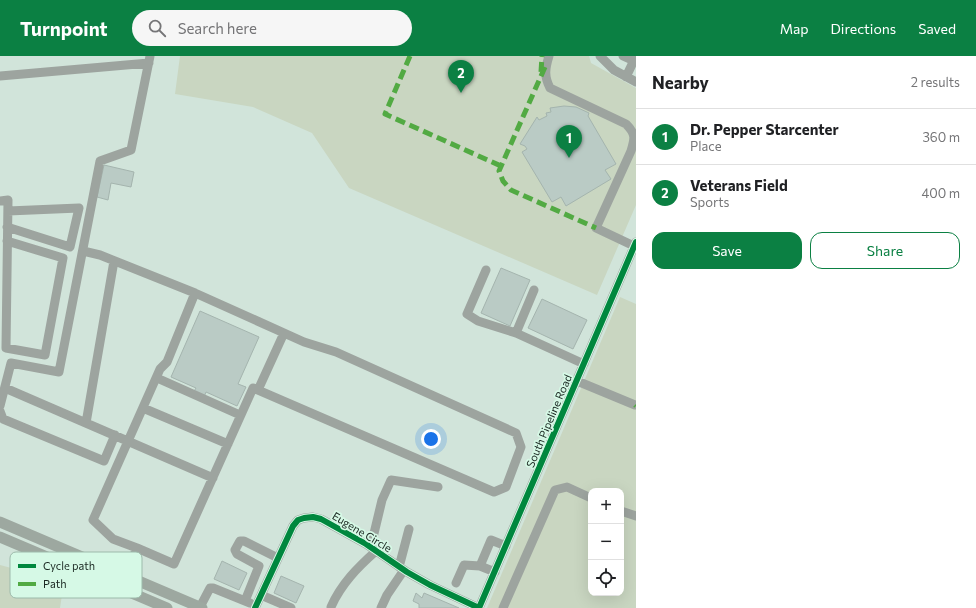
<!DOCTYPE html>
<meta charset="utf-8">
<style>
body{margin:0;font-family:Commissioner,sans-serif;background:#f6f6f6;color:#202124}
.controls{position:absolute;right:12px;bottom:12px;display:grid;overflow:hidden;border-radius:8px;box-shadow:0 4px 16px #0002}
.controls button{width:36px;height:36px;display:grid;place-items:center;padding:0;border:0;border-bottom:1px solid #e0e0e0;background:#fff;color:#202124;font:20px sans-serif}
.you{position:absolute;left:431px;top:383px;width:14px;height:14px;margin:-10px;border:3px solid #fff;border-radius:50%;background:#1a73e8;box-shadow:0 0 0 6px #1a73e833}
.badge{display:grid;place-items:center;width:26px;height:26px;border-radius:50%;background:#0b8043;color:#fff;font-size:13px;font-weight:700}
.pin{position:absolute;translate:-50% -33px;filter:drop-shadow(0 1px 2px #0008)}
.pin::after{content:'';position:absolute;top:21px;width:14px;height:12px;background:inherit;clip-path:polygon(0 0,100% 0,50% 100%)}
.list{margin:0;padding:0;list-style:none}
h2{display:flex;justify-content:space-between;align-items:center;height:52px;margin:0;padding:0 16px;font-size:17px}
h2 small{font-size:13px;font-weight:400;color:#757577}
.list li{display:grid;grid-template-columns:26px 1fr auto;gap:12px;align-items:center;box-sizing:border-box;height:56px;padding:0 16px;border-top:1px solid #e0e0e0}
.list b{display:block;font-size:15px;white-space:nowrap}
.list p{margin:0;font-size:13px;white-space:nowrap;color:#757577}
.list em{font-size:13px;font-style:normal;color:#757577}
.actions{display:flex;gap:8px;padding:12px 16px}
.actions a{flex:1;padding:9px 0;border:1px solid #0b8043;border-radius:12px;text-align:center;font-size:14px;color:#0b8043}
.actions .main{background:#0b8043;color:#fff}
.icon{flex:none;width:22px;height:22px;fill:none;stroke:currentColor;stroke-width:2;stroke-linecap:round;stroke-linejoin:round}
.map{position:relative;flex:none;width:636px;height:552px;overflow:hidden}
header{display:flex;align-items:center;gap:24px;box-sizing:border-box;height:56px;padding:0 20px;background:#0b8043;color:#fff}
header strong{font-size:19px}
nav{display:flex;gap:22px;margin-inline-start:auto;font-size:14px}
.search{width:280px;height:36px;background:#f6f6f6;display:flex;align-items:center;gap:10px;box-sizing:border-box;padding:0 14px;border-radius:22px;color:#757577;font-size:15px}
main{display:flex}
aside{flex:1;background:#fff}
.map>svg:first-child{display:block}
</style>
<header>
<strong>Turnpoint</strong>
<div class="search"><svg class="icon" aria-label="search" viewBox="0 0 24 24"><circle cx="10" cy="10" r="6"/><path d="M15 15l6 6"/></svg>Search here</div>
<nav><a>Map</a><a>Directions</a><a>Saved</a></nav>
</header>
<main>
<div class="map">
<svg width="636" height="552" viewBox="0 0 636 552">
<rect width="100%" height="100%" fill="#d1e4da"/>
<path fill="#c9d6c1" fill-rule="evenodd" d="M180,0H589L591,7L636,32V149L597,239L349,132L312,77L253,51L175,38Z
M620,241L636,248V552H487ZM591,435H621V537H591Z
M0,509L64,526L60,552H0Z"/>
<path fill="#bacbc5" stroke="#a4b4ae" d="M564,50L576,51L589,57L588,60L616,108L605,114L611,123L566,150L561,141L552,146L522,96L527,93L525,90L520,88L537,61L539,64L547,60L546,57L551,56L550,52Z
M104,109L134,116L131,131L111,127L108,144L97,141Z
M501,212L530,224L510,270L481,257Z
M542,243L587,264L573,293L528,272Z
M200,255L259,281L238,328L246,331L237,350L206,336L204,341L193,337L196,332L171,321Z
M222,505L247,517L239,534L214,523Z
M281,520L304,530L296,547L274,537Z
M416,537L422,542L424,537L459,552H419V548L413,545Z"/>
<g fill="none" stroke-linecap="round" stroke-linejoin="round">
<path stroke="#9da49f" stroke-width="9" d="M549,0C545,13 544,20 550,32L626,68C636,78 635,82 631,95L596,172L634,190
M600,0L614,14L636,26
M623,0L634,5
M0,20L149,7
M626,21L636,0
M0,145L8,144L6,292L45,299L63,202L7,185
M7,171L70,191L79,152L8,155
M83,195L100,199L195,237
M486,214L467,258L478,265L516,277L584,308
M516,277L534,234
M157,322L240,359
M577,325L635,349
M5,332L213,422
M258,334L284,277
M0,350L11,307L59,316L100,105L131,94L150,0
M143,352L228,388
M0,355L3,363L104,405L115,379
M86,367L114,205
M621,455L636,460
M371,490L382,444L391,424L438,431
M399,511L409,473
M495,516L480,510L491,484L506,490
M456,527L464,509L480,510
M120,532L137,492L174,508L253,332L494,436L506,431L521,391L516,377L336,296L304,286L195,237L167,306L160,313L93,464L113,483L137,492
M261,539L291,552
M245,545L259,510L237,498L235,494L240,485H244L278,502
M200,551L210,532H213L250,547
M331,551C341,528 358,511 376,495
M255,552L293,470L298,464L304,462L313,461L321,463L366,488L407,516L430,529L479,552
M381,552L387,539L404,514
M479,552L636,186
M503,552L555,434L567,431L591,442"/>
<path stroke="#9da8a0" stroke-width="11" d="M0,466L202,552
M0,481L167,552"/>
<path stroke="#52aa43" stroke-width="5" stroke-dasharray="10 5" stroke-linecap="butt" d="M410,0L385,58L501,110
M545,11L499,115L503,125L511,134L596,172
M541,16L542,0
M635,349L636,350"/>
<defs>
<path id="cycleway" d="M255,552L293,470L298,464L304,462L313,461L321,463L366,488L407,516L430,529L479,552
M479,552L636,186"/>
</defs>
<use href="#cycleway" stroke="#d6f9e6" stroke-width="8"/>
<use href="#cycleway" stroke="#00873e" stroke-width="6"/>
</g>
<g text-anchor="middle" stroke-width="3.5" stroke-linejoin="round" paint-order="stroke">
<g font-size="11" fill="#192620" stroke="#d6f9e6">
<text transform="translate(549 365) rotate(-67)" y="4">South Pipeline Road</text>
<text transform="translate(362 476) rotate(31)" y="4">Eugene Circle</text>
</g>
</g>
<rect x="10" y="496" width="132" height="46" rx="6" fill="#d6f9e6" stroke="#9dbaab" stroke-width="1"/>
<rect x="18" y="508" width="18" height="4" fill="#00873e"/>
<rect x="18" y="526" width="18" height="4" fill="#52aa43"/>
<g font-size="11" fill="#192620">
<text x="43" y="514">Cycle path</text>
<text x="43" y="532">Path</text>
</g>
</svg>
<div class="controls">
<button>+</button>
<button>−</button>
<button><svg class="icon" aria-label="locate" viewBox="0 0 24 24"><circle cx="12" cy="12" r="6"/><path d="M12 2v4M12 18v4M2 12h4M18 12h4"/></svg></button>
</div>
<div class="you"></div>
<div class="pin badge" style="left:569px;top:102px">1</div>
<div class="pin badge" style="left:461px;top:37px">2</div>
</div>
<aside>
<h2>Nearby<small>2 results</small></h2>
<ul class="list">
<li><span class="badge">1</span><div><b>Dr. Pepper Starcenter</b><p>Place</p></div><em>360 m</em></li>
<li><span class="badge">2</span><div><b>Veterans Field</b><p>Sports</p></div><em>400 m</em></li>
</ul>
<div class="actions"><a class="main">Save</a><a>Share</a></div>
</aside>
</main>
